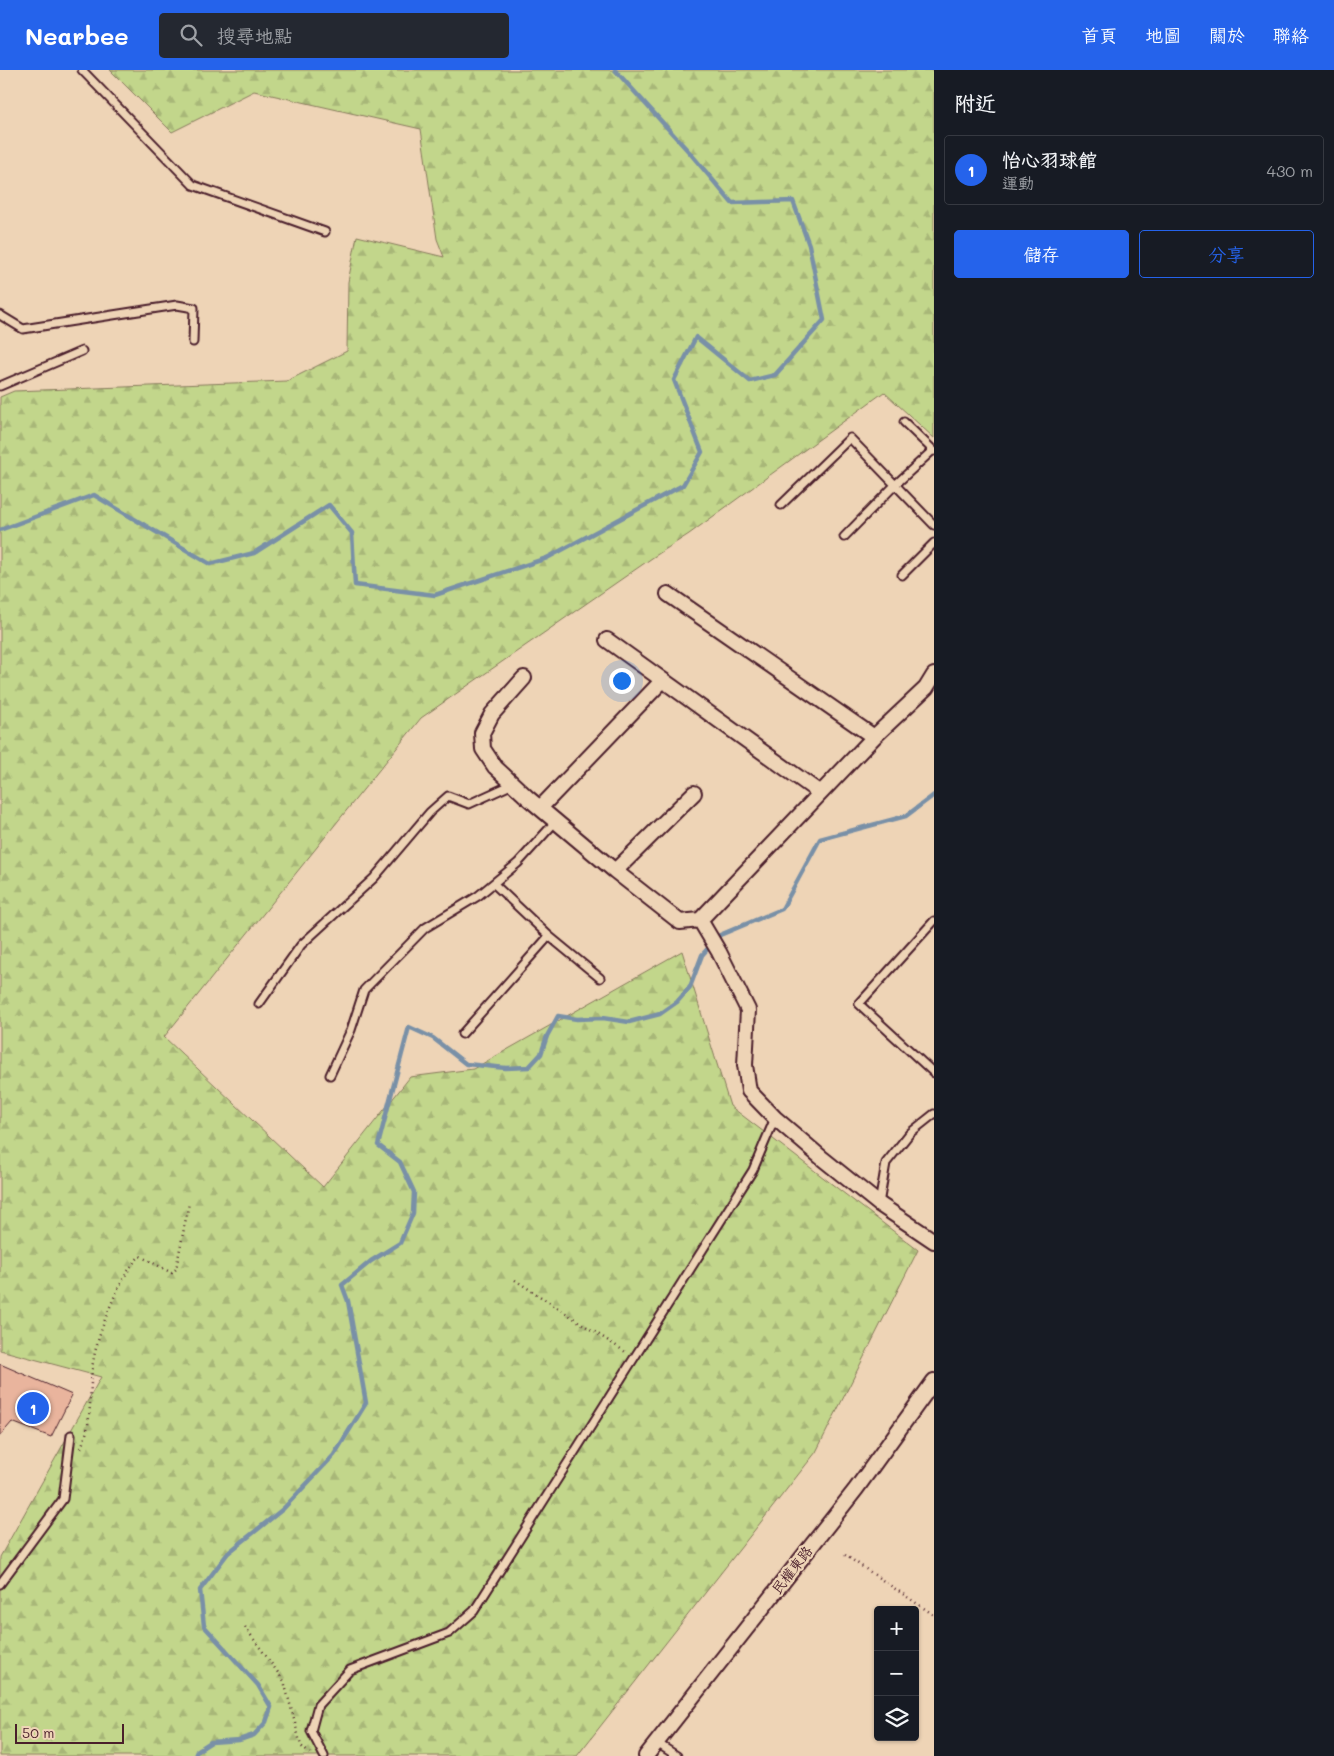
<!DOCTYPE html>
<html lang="zh-TW">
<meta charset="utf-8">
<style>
body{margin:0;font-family:Mali,"LXGW WenKai TC",sans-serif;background:#242831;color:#f1f3f6}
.controls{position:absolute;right:15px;bottom:15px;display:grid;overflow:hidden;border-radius:5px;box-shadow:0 1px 4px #0004}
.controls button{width:45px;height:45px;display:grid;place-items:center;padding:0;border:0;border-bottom:1px solid #363941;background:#171b24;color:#f1f3f6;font:25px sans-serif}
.scale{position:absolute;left:15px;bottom:12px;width:109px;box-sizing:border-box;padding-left:5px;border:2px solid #4a1f2b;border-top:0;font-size:14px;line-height:18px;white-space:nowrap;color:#4a1f2b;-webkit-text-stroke:4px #eed4b6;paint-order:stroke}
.you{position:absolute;left:621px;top:610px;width:18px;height:18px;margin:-12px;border:4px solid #fff;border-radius:50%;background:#1a73e8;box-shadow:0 0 0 8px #1a73e833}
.badge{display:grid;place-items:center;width:32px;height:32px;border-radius:50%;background:#2563eb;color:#fff;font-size:16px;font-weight:700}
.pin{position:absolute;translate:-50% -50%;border:2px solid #fff;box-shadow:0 1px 5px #0006}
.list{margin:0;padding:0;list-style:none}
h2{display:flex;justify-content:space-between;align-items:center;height:65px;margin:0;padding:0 20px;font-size:21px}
h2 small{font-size:16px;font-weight:400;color:#9ea1a6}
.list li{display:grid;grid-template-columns:32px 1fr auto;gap:15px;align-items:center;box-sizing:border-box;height:70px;margin:0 10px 10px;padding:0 10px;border:1px solid #363941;border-radius:5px}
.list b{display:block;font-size:19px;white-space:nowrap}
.list p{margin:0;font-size:16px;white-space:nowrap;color:#9ea1a6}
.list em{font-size:16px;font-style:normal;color:#9ea1a6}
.actions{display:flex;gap:10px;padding:15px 20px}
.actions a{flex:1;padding:11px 0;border:1px solid #2563eb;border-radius:5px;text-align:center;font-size:18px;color:#2563eb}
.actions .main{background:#2563eb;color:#fff}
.icon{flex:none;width:28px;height:28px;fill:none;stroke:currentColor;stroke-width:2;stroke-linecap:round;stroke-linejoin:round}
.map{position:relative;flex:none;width:934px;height:1686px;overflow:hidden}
header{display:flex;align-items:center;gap:30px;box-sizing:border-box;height:70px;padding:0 25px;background:#2563eb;color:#fff}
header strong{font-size:24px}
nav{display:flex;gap:28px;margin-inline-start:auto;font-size:18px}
.search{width:350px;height:45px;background:#242831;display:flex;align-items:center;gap:12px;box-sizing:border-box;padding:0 18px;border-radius:5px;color:#9ea1a6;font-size:19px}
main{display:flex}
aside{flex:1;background:#171b24}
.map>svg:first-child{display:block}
</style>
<header>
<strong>Nearbee</strong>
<div class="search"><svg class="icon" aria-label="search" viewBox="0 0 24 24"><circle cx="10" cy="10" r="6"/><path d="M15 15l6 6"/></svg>搜尋地點</div>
<nav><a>首頁</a><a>地圖</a><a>關於</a><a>聯絡</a></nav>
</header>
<main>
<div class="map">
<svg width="934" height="1686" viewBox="0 0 934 1686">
<defs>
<pattern id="forest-firs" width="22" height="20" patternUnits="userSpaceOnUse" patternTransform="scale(1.25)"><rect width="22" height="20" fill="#c2d68b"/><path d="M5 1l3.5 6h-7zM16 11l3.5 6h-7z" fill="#a8b778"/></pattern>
</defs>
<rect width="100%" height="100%" fill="#eed4b6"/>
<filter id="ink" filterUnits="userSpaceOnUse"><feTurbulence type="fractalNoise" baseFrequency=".02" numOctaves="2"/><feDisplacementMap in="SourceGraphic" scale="10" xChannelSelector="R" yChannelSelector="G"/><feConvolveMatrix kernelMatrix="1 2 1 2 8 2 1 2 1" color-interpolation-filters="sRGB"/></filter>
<g filter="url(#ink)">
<path fill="url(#forest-firs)" stroke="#867a5b" d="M110,0H934V368L884,322L689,464L652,488L421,648L164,967L323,1117L410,1007L473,999L682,881L730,1036L918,1180L816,1382L577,1686H0V1487L101,1307L0,1280V327L14,321L287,311L347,281L348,212L357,166L444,187L437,169L421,59L254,21L172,62Z"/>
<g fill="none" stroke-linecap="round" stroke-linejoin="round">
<path stroke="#7990a7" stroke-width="4.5" d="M0,460L94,425L210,494L254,483L329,435L352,463L355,515L435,525L547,488L683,415L702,382L674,310L696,267L750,311L775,305L824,250L809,175L793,131L732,133L690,83L615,0
M195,1686L197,1681L211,1672L239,1670L254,1665L266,1652L271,1637L258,1615L204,1556L200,1520L228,1483L283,1439L334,1385L366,1333L348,1231L342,1215L371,1191L400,1173L413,1143L414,1122L400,1092L378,1075L409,957L433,968L466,994L506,998L529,997L541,984L547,966L558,946L577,949L603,948L629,952L660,944L677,932L690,917L702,885L720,865L782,839L820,769L906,746L934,725"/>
</g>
<path fill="#e9b49d" stroke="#4a1f2b" d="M0,1294L72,1325L51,1367L12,1352L0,1366Z"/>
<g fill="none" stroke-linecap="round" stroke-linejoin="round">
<defs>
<path id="lane" d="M82,0L193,115L325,162
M0,245L23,259L177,235L194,238L193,272
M0,316L82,281
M904,352L934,381
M781,435L850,368L934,455
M844,467L895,415L933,380
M902,505L934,473
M494,814L549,866L600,908
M934,851L859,934L934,1003
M259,934L301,875L374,808L430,742L448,726L469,734L513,714
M462,964L549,866
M330,1005L351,960L364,920L425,858L478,826L518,793L556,751
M879,1134L886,1093L910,1063L934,1044
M0,1514L63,1429L71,1365
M657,1673L677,1686
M324,1686L311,1661L318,1635L350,1600L449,1563L474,1541L753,1100L775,1048"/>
<path id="street" d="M668,524L874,667
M607,570L820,723
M934,605L926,618L874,667L700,850L719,882L748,940L745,995L749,1021L775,1048L823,1089L879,1134L934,1171
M524,608L492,644L482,663L483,679L495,697L528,728L615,801L680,852L700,850
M540,738L663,610
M615,801L694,723
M646,1686L856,1419L934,1311"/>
</defs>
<use href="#lane" stroke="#4a1f2b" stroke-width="11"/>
<use href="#street" stroke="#4a1f2b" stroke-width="18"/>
<path stroke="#4a1f2b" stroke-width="2.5" stroke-dasharray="1 4" stroke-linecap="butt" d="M515,1210L627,1283
M81,1378C83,1372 86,1366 87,1360C92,1336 89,1311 94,1287C99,1261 120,1204 140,1186L172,1203L176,1199L189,1133
M845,1485L934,1545
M245,1557L284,1611L301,1676L310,1684"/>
<use href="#lane" stroke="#eed4b6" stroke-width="7"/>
<use href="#street" stroke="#eed4b6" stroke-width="14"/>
</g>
</g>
<g text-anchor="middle" stroke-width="4.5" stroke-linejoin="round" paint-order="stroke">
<g font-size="14" fill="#4a1f2b" stroke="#eed4b6">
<text transform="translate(792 1500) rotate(-52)" y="5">民權東路</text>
</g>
</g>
</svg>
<div class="controls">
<button>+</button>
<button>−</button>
<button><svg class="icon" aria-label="layers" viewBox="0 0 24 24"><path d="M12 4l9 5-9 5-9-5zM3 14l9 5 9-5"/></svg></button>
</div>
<div class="scale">50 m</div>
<div class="you"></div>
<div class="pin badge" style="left:33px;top:1338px">1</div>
</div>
<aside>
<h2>附近<small></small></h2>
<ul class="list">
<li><span class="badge">1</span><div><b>怡心羽球館</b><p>運動</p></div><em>430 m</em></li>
</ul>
<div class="actions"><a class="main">儲存</a><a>分享</a></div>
</aside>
</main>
